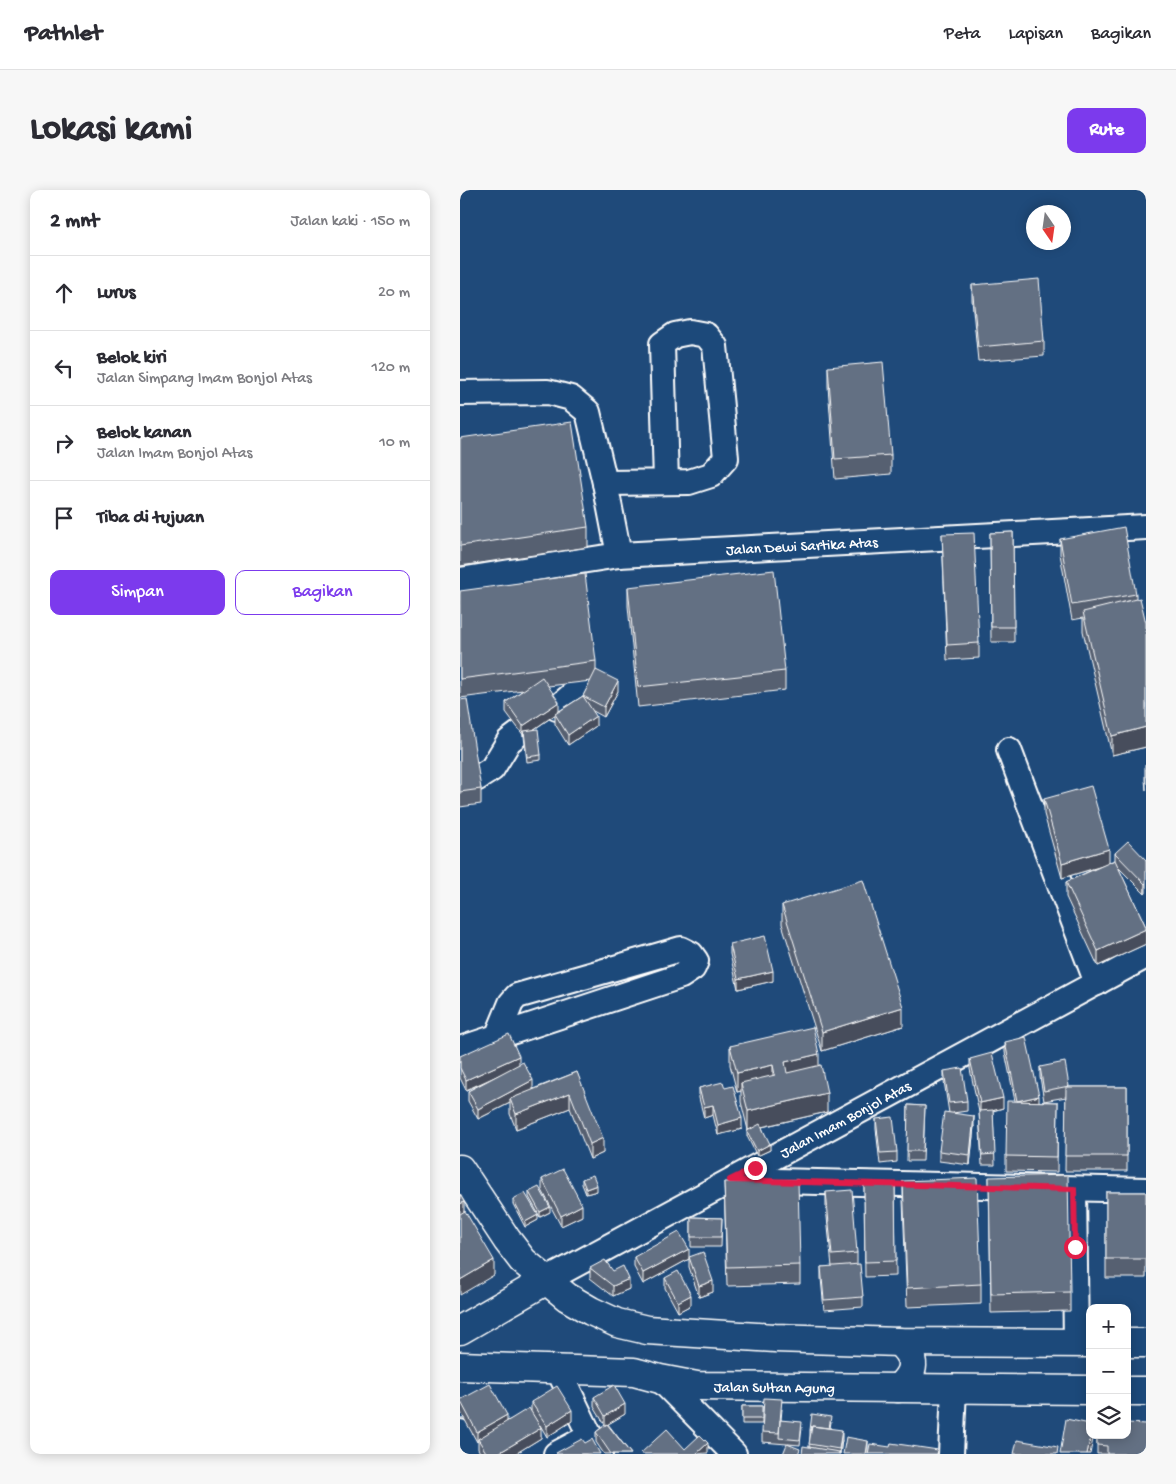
<!DOCTYPE html>
<html lang="id">
<meta charset="utf-8">
<style>
body{margin:0;font-family:"Gochi Hand",sans-serif;background:#f7f7f7;color:#2b2b33}
.controls{position:absolute;right:15px;bottom:15px;display:grid;overflow:hidden;border-radius:10px;box-shadow:0 2px 12px #0003}
.controls button{width:45px;height:45px;display:grid;place-items:center;padding:0;border:0;border-bottom:1px solid #e1e1e2;background:#fff;color:#2b2b33;font:25px sans-serif}
.compass{position:absolute;left:566px;top:15px;width:45px;height:45px;border-radius:50%;background:#fff;box-shadow:0 2px 12px #0003;rotate:167deg}
.stop{position:absolute;width:15px;height:15px;margin:-11px;border:4px solid #e11d48;border-radius:50%;background:#fff}
.stop.end{background:#e11d48;border-color:#fff;box-shadow:0 1px 5px #0008}
.list{margin:0;padding:0;list-style:none}
h2{display:flex;justify-content:space-between;align-items:center;height:65px;margin:0;padding:0 20px;font-size:21px}
h2 small{font-size:16px;font-weight:400;color:#7c7c81}
.list li{display:grid;grid-template-columns:32px 1fr auto;gap:15px;align-items:center;box-sizing:border-box;height:75px;padding:0 20px;border-top:1px solid #e1e1e2}
.list b{display:block;font-size:19px;white-space:nowrap}
.list p{margin:0;font-size:16px;white-space:nowrap;color:#7c7c81}
.list em{font-size:16px;font-style:normal;color:#7c7c81}
.actions{display:flex;gap:10px;padding:15px 20px}
.actions a{flex:1;padding:11px 0;border:1px solid #7c3aed;border-radius:10px;text-align:center;font-size:18px;color:#7c3aed}
.actions .main{background:#7c3aed;color:#fff}
.icon{flex:none;width:28px;height:28px;fill:none;stroke:currentColor;stroke-width:2;stroke-linecap:round;stroke-linejoin:round}
.map{position:relative;flex:none;width:686px;height:1264px;overflow:hidden;border-radius:10px}
header{display:flex;align-items:center;gap:30px;box-sizing:border-box;height:70px;padding:0 25px;background:#fff;border-bottom:1px solid #e1e1e2}
header strong{font-size:24px}
nav{display:flex;gap:28px;margin-inline-start:auto;font-size:18px}
.intro{display:flex;align-items:center;justify-content:space-between;box-sizing:border-box;height:120px;padding:0 30px}
h1{margin:0;font-size:35px}
.button{padding:12px 22px;border-radius:10px;background:#7c3aed;color:#fff;font-size:18px;font-weight:700}
main{display:flex;gap:30px;padding:0 30px}
aside{flex:1;background:#fff;border-radius:10px;box-shadow:0 2px 12px #0003}
.map>svg:first-child{display:block}
</style>
<header>
<strong>Pathlet</strong>
<nav><a>Peta</a><a>Lapisan</a><a>Bagikan</a></nav>
</header>
<div class="intro"><h1>Lokasi kami</h1><a class="button">Rute</a></div>
<main>
<aside>
<h2>2 mnt<small>Jalan kaki · 150 m</small></h2>
<ul class="list">
<li><svg class="icon" aria-label="ahead" viewBox="0 0 24 24"><path d="M12 20V5M6 11l6-6 6 6"/></svg><div><b>Lurus</b></div><em>20 m</em></li>
<li><svg class="icon" aria-label="left" viewBox="0 0 24 24"><path d="M17 20v-9H6M10 6l-5 5 5 5"/></svg><div><b>Belok kiri</b><p>Jalan Simpang Imam Bonjol Atas</p></div><em>120 m</em></li>
<li><svg class="icon" aria-label="right" viewBox="0 0 24 24"><path d="M7 20v-9h11M14 6l5 5-5 5"/></svg><div><b>Belok kanan</b><p>Jalan Imam Bonjol Atas</p></div><em>10 m</em></li>
<li><svg class="icon" aria-label="arrive" viewBox="0 0 24 24"><path d="M6 21V4h12l-3 4 3 4H6"/></svg><div><b>Tiba di tujuan</b></div></li>
</ul>
<div class="actions"><a class="main">Simpan</a><a>Bagikan</a></div>
</aside>
<div class="map">
<svg width="686" height="1264" viewBox="0 0 686 1264">
<rect width="100%" height="100%" fill="#1f4a7a"/>
<filter id="ink" filterUnits="userSpaceOnUse"><feTurbulence type="fractalNoise" baseFrequency=".02" numOctaves="2"/><feDisplacementMap in="SourceGraphic" scale="10" xChannelSelector="R" yChannelSelector="G"/><feConvolveMatrix kernelMatrix="1 2 1 2 8 2 1 2 1" color-interpolation-filters="sRGB"/></filter>
<g filter="url(#ink)">
<g fill="none" stroke-linecap="round" stroke-linejoin="round">
<defs>
<g id="minor">
<path d="M0,203L88,202L111,208L128,222L145,293L159,365"/>
<path d="M145,293L229,292L251,285L266,268L255,156L246,145L230,142L215,145L202,154L206,292"/>
<path id="s1" d="M0,390L159,365L686,337"/>
<path d="M97,518L121,497"/>
<path d="M549,560L637,793"/>
<path d="M16,589L32,579L49,551L61,542"/>
<path d="M0,859L221,786L233,778L236,771L231,764L221,759L57,806L51,813L37,847"/>
<path d="M275,990L686,1000"/>
<path d="M614,999L616,1153"/>
<path id="s2" d="M85,1091L686,766"/>
<path d="M98,1179L130,1246"/>
<path d="M200,1189L274,1264"/>
<path d="M0,1242L12,1264"/>
<path d="M96,1264L130,1246L140,1264"/>
<path d="M491,1264L494,1199"/>
</g>
<g id="major">
<path d="M0,979L47,1050L63,1071L107,1107L131,1121L157,1133L187,1140L315,1148L439,1152L630,1153"/>
<path d="M0,1140L85,1091"/>
<path d="M667,1153H686"/>
<path id="s3" d="M0,1176L174,1182L200,1189L237,1196L630,1200"/>
<path d="M438,1198C456,1182 457,1169 439,1152"/>
<path d="M667,1201H686"/>
</g>
</defs>
<use href="#minor" stroke="#fff" stroke-width="28"/>
<use href="#major" stroke="#fff" stroke-width="31"/>
<use href="#minor" stroke="#1f4a7a" stroke-width="24"/>
<use href="#major" stroke="#1f4a7a" stroke-width="28"/>
</g>
<path fill="#566071" stroke="#fff" fill-rule="evenodd" d="M512,95L584,151V166L518,171L512,110Z
M368,177L431,265V284L375,289L368,196Z
M0,248L128,337V357L0,376Z
M553,342L554,452H531L530,343Z
M482,344L519,453V468L487,470Z
M600,349L676,404V409L686,433V557L652,565L623,441V428L612,430L600,364Z
M168,397L325,481V500L178,517L168,416Z
M0,401L136,471V480L158,501L144,527L133,521L136,536L108,555L95,534V525L73,540L81,565V570L67,572L64,546L46,522V512L63,500L0,508ZM131,491L123,506L99,521L88,496Z
M0,510L21,599V614L0,617Z
M685,575H686V600L685,590Z
M584,609L649,672L655,670V663L686,670L685,704L658,677L686,737V754L638,776L606,707V692L636,678L602,688L584,624Z
M322,715L443,836L362,861L322,734Z
M270,754L313,791L278,799L270,764Z
M545,852L579,912H598L597,982L546,981V966L555,911L545,862Z
M270,856L359,876L367,922L302,937L310,960L297,966L287,946V941L288,940L281,912V901L277,902L270,875Z
M0,866L59,874L73,899L117,882L143,963L130,969L110,918L56,939L50,924V913L18,929L8,911V901L30,890L6,900L0,888Z
M510,869L543,918L533,921L535,975H522L519,922L510,879Z
M580,877L609,897H667V981H605L606,907L584,911L580,887Z
M484,881L507,911V921L493,923L514,936L510,975L479,971V961L489,923L484,891Z
M239,898H265L282,939L258,945L253,925L244,928L239,908Z
M448,915L465,916L463,971H447Z
M416,929L437,962V972L420,974L416,939Z
M529,987L610,1102V1121L531,1123Z
M82,989L122,1026L101,1036L82,1000Z
M122,989L137,1001L126,1004L122,994Z
M443,991L521,1094V1114L447,1117L443,1010Z
M264,992L340,1075V1094L267,1096Z
M404,994H435L436,1086L405,1087Z
M69,1002L90,1022L80,1027L69,1007Z
M366,1002L397,1063V1074L403,1107V1117L364,1120L361,1088V1077H372L366,1017Z
M646,1002H686V1088H646Z
M53,1009L78,1030L65,1037L53,1014Z
M231,1027L262,1028L261,1057H231Z
M174,1067L229,1069L183,1094L174,1077Z
M229,1067L253,1102L239,1107L229,1077Z
M130,1078L169,1099L153,1106L130,1088Z
M205,1088L231,1115L218,1122L205,1098Z
M134,1207L165,1224L148,1234L171,1264H144L136,1252V1242L145,1235L134,1217Z
M0,1210L47,1231L71,1221V1212L112,1231L87,1247L80,1235L81,1248L55,1264H21L18,1259V1251L17,1252L0,1221Z
M282,1216H302V1234H282Z
M322,1219L321,1230L342,1237L340,1255L328,1254L340,1264L327,1254L302,1252V1242Z
M371,1232L370,1238L382,1250L380,1264L349,1257L350,1246V1240Z
M637,1245L686,1264H637Z"/>
<path fill="#464e5c" stroke="#fff" d="M158,491V501L144,527V517Z
M99,512V522L64,546V541L63,546V536Z
M136,526V536L108,555V545Z
M686,537V557L652,565V546Z
M649,659V674L602,688V673Z
M686,693V703L685,704V694Z
M686,739V754L638,776V761Z
M313,781V791L278,799V789Z
M443,817V836L362,861V842Z
M359,864V883L325,891V872Z
M59,866V876L6,900V890Z
M313,875V894L281,893V901L277,902V883Z
M73,890V901L50,909V913L18,929V919Z
M110,903V918L56,939V924Z
M367,903V922L288,940V921Z
M579,906V916L557,921V911Z
M543,908V918L520,924V913Z
M253,915V925L244,928V917Z
M514,926V936L510,975V965Z
M282,928V939L258,945V935Z
M143,948V963L130,969V954Z
M310,954V960L297,966V961Z
M137,995V1001L126,1004V999Z
M4,1012V1027L0,1029V1014Z
M122,1015V1026L101,1036V1026Z
M90,1017V1022L80,1027V1022Z
M78,1025V1030L65,1037V1032Z
M229,1059V1069L183,1094V1083Z
M34,1070V1085L0,1105V1090Z
M169,1089V1099L153,1106V1096Z
M253,1091V1102L239,1107V1096Z
M231,1105V1115L218,1122V1112Z
M165,1214V1224L145,1236V1226Z
M112,1220V1231L87,1247V1236Z
M47,1225V1235L18,1249V1251L17,1252V1242Z
M81,1238V1248L55,1264H37Z
M382,1240V1250L380,1264H379Z
M631,1245H633V1249L630,1264H627Z
M408,1251V1264H406Z
M248,1253V1263L236,1264Z"/>
<path fill="#647083" stroke="#fff" d="M579,89L584,151L518,157L512,95Z
M423,172L431,265L375,269L368,177Z
M112,232L128,337L0,356V248Z
M664,337L676,404L612,415L600,349Z
M553,342L554,437H531L530,343Z
M514,343L519,453L487,455L482,344Z
M314,380L325,481L178,497L168,397Z
M125,384L136,471L0,489V401Z
M680,408L686,433V537L652,546L623,422Z
M136,480L158,491L144,517L123,506Z
M82,487L99,512L63,536L46,512Z
M123,506L136,526L108,545L95,524Z
M7,509L21,599L0,602V510Z
M78,539L81,565L67,567L64,541Z
M631,596L649,659L602,673L584,609Z
M668,651L686,670V693L685,694L655,663Z
M655,670L686,737V739L638,761L606,692Z
M403,690L443,817L362,842L322,715Z
M305,746L313,781L278,789L270,754Z
M353,837L359,864L325,872L327,883L361,875L367,903L288,921L281,893L315,885L313,875L277,883L270,856Z
M49,844L59,866L6,890L0,878V866Z
M566,847L579,906L557,911L545,852Z
M532,863L543,908L520,913L510,869Z
M63,872L73,890L18,919L8,901Z
M605,872L609,896L584,901L580,877Z
M502,878L507,911L489,913L484,881Z
M117,882L143,948L130,954L110,903L56,924L50,909Z
M263,892L265,898L273,896L282,928L258,935L253,915L244,917L239,898Z
M606,897H667V966H605Z
M547,911L598,912L597,967L546,966Z
M448,915L465,916L463,961H447Z
M533,920L535,964L522,965L519,921Z
M484,922L514,926L510,965L479,961Z
M433,927L437,962L420,963L416,929Z
M300,934L310,954L297,961L287,941Z
M103,979L122,1015L101,1026L82,989Z
M133,985L137,995L126,999L122,989Z
M608,985L610,1102L531,1104L529,987Z
M517,988L521,1094L447,1098L443,991Z
M338,990L340,1075L267,1077L264,992Z
M404,994H435L436,1071L405,1072Z
M79,997L90,1017L80,1022L69,1002Z
M392,1000L397,1063L372,1065L366,1002Z
M646,1002H686V1069H646Z
M65,1003L78,1025L65,1032L53,1009Z
M0,1004L4,1012L0,1014Z
M5,1021L34,1070L0,1090V1024Z
M231,1027L262,1028L261,1047H231Z
M219,1042L229,1059L183,1083L174,1067Z
M243,1062L253,1091L239,1096L229,1067Z
M145,1070L153,1081L163,1076L169,1089L153,1096L130,1078Z
M400,1074L403,1107L364,1110L361,1077Z
M218,1081L231,1105L218,1112L205,1088Z
M30,1194L47,1225L17,1242L0,1210Z
M154,1195L165,1214L145,1226L134,1207Z
M97,1196L112,1220L87,1236L71,1212Z
M304,1208L322,1209L319,1243L302,1242Z
M282,1216H302V1229H282Z
M69,1218L81,1238L37,1264H27L18,1249Z
M352,1224L371,1227L369,1238L352,1236L351,1240H350Z
M606,1229L630,1234V1245H631L627,1264H600Z
M320,1230L342,1232L340,1250L319,1248Z
M667,1233L686,1234V1264H647V1256L637,1255V1245H667Z
M147,1234L171,1264H151L136,1242Z
M352,1236L382,1240L379,1259L349,1254Z
M207,1239L225,1259L240,1245L248,1253L236,1264H182L181,1263Z
M386,1247L408,1251L406,1264H383Z
M122,1249L125,1253L132,1249L140,1264H97L96,1263Z
M557,1250L598,1257L597,1264H554Z
M431,1253L478,1260L477,1264H408L410,1254L430,1257Z
M327,1254L340,1259L338,1264H323Z
M343,1256L379,1262V1264H342Z"/>
</g>
<g fill="none" stroke-linecap="round" stroke-linejoin="round" filter="url(#ink)">
<path stroke="#e11d48" stroke-width="6" d="M295,978L270,990L614,999L615,1057"/>
</g>
<g text-anchor="middle" stroke-width="4" stroke-linejoin="round" paint-order="stroke">
<g font-size="15" fill="#fff" stroke="#1f4a7a">
<text dy="5" stroke="none"><textPath href="#s1" startOffset="344">Jalan Dewi Sartika Atas</textPath></text>
<text dy="5" stroke="none"><textPath href="#s2" startOffset="341">Jalan Imam Bonjol Atas</textPath></text>
<text dy="5" stroke="none"><textPath href="#s3" startOffset="316">Jalan Sultan Agung</textPath></text>
</g>
</g>
</svg>
<div class="controls">
<button>+</button>
<button>−</button>
<button><svg class="icon" aria-label="layers" viewBox="0 0 24 24"><path d="M12 4l9 5-9 5-9-5zM3 14l9 5 9-5"/></svg></button>
</div>
<svg class="compass" viewBox="-18 -18 36 36"><path d="M0-13l5 13h-10z" fill="#e53935"/><path d="M0 13l5-13h-10z" fill="#7c7c81"/></svg>
<div class="stop" style="left:615px;top:1057px"></div>
<div class="stop end" style="left:295px;top:978px"></div>
</div>
</main>
